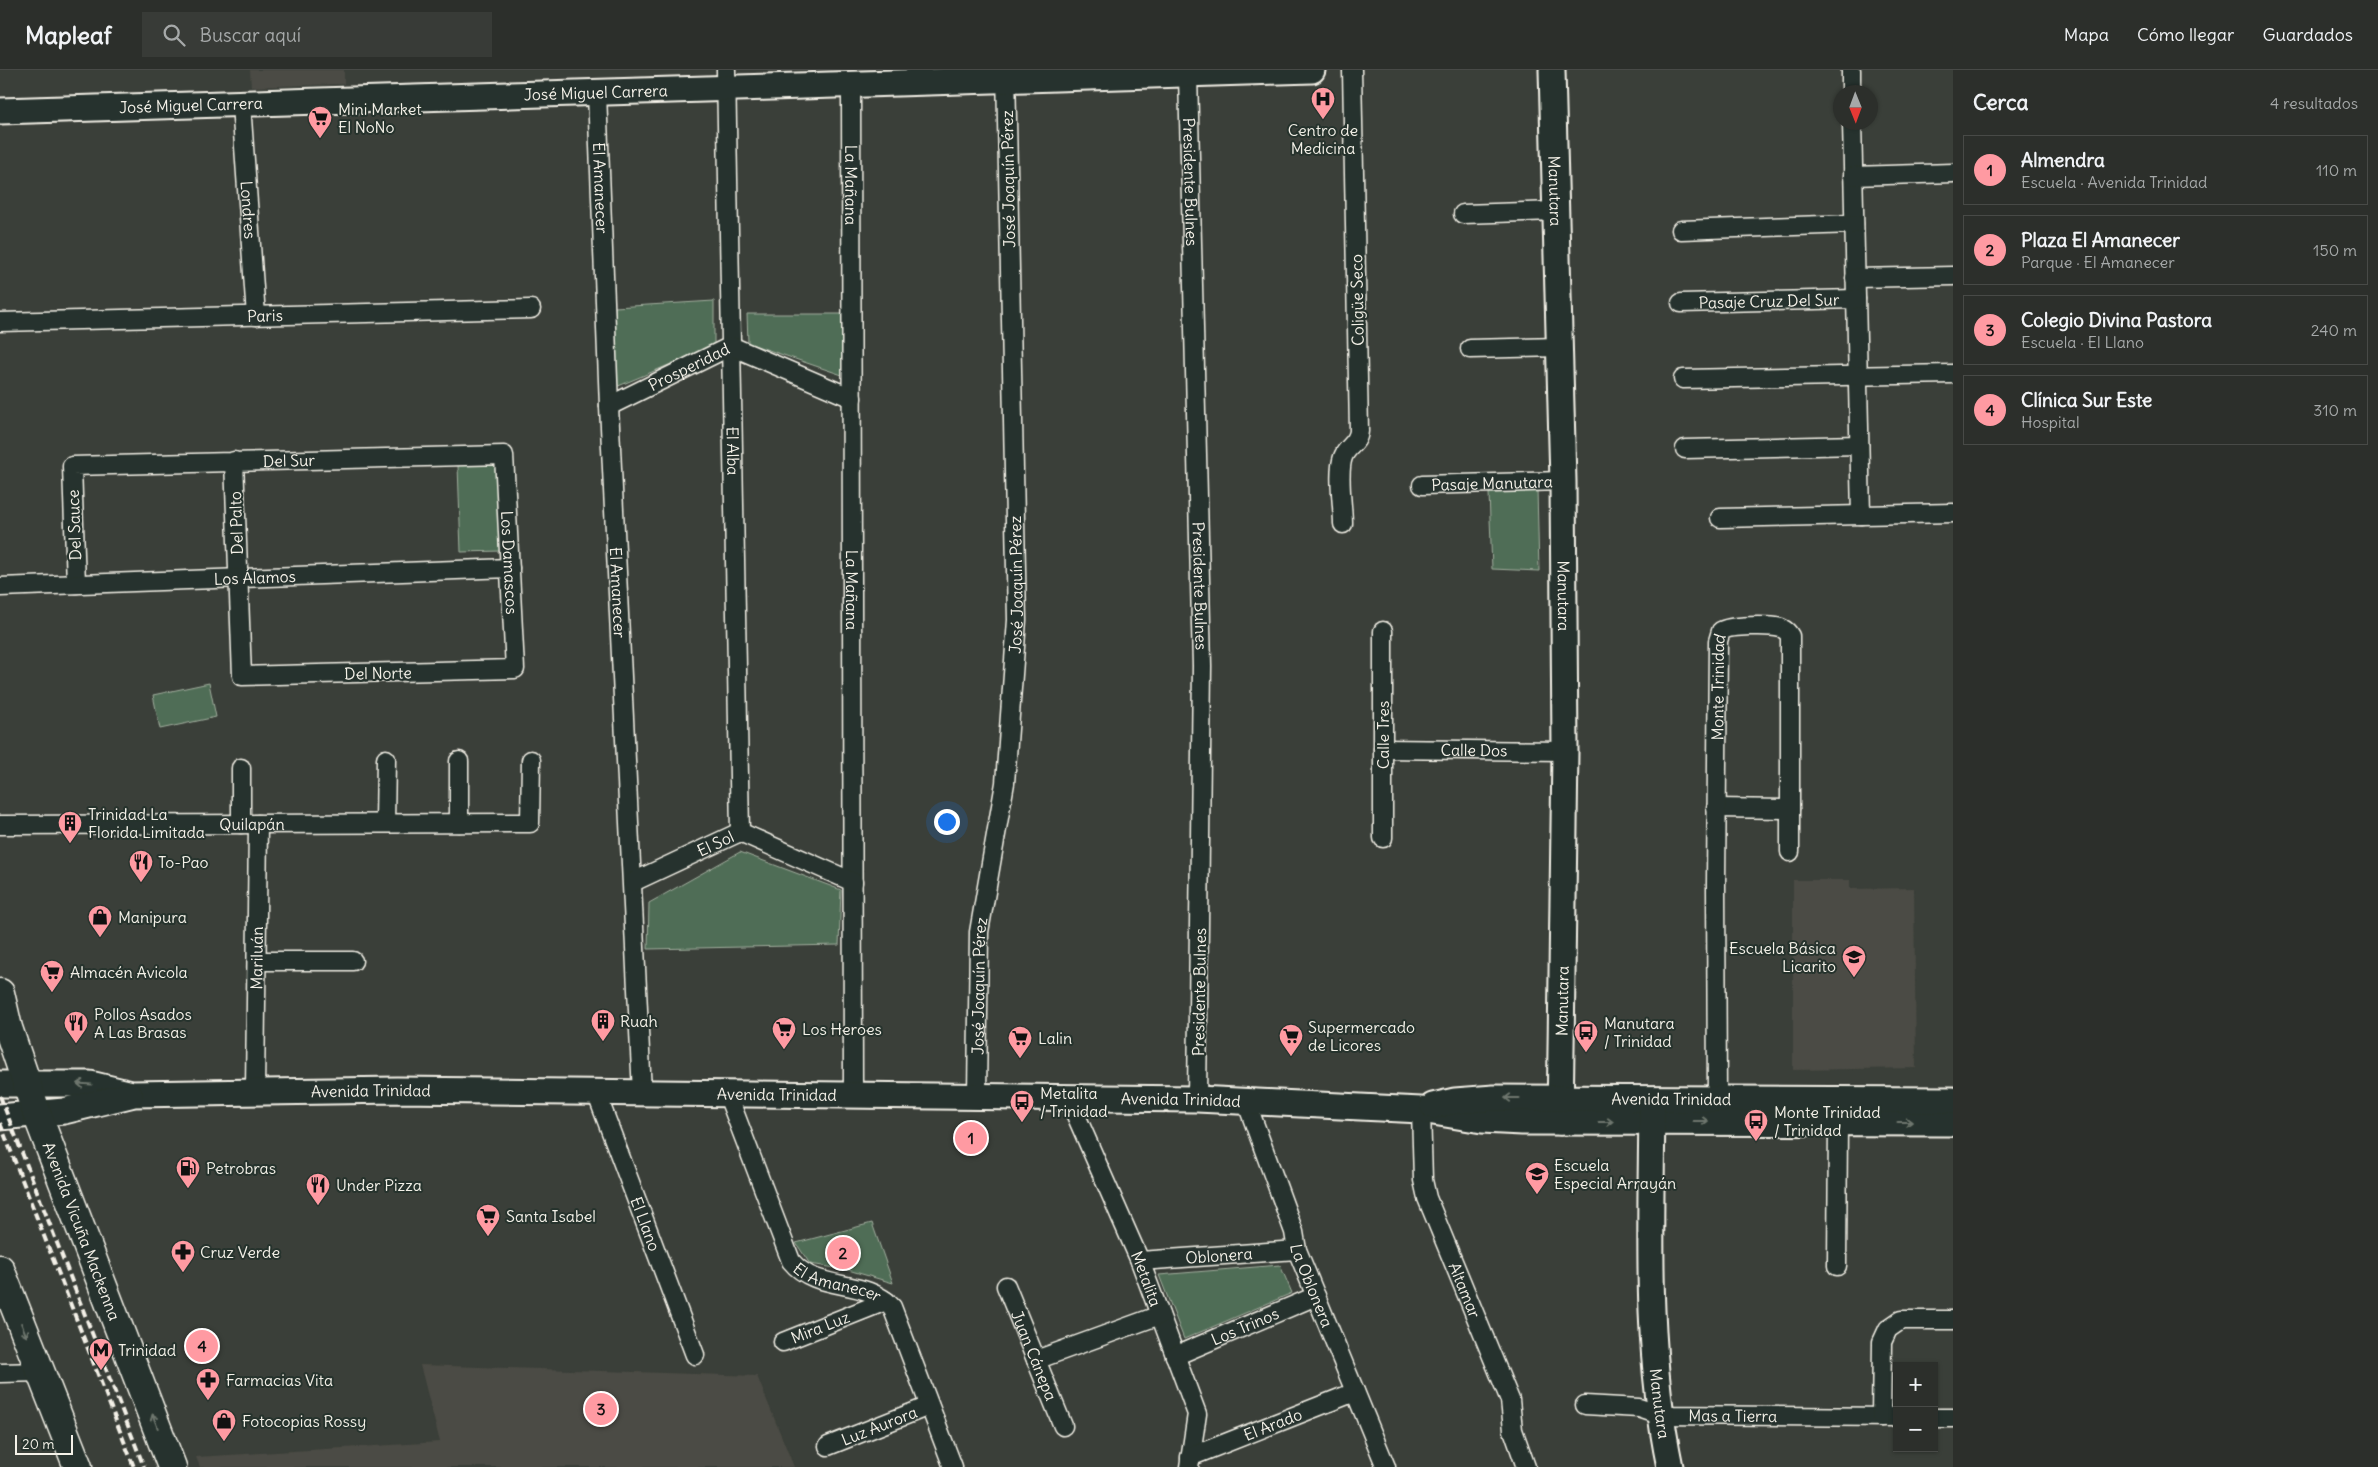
<!DOCTYPE html>
<html lang="es">
<meta charset="utf-8">
<style>
body{margin:0;font-family:Delius,sans-serif;background:#383b37;color:#f1f3f6}
.controls{position:absolute;right:15px;bottom:15px;display:grid;overflow:hidden;border-radius:0px;box-shadow:0 1px 4px #0004}
.controls button{width:45px;height:45px;display:grid;place-items:center;padding:0;border:0;border-bottom:1px solid #484a47;background:#2c2f2b;color:#f1f3f6;font:25px sans-serif}
.compass{position:absolute;left:1833px;top:15px;width:45px;height:45px;border-radius:50%;background:#2c2f2b;box-shadow:0 1px 4px #0004;rotate:179deg}
.scale{position:absolute;left:15px;bottom:12px;width:58px;box-sizing:border-box;padding-left:5px;border:2px solid #f4f1e8;border-top:0;font-size:14px;line-height:18px;white-space:nowrap;color:#f4f1e8;-webkit-text-stroke:4px #26332d;paint-order:stroke}
.you{position:absolute;left:946px;top:751px;width:18px;height:18px;margin:-12px;border:4px solid #fff;border-radius:50%;background:#1a73e8;box-shadow:0 0 0 8px #1a73e833}
.badge{display:grid;place-items:center;width:32px;height:32px;border-radius:50%;background:#ff9aa2;color:#111;font-size:16px;font-weight:700}
.pin{position:absolute;translate:-50% -50%;border:2px solid #fff;box-shadow:0 1px 5px #0006}
.list{margin:0;padding:0;list-style:none}
h2{display:flex;justify-content:space-between;align-items:center;height:65px;margin:0;padding:0 20px;font-size:21px}
h2 small{font-size:16px;font-weight:400;color:#a6a9a9}
.list li{display:grid;grid-template-columns:32px 1fr auto;gap:15px;align-items:center;box-sizing:border-box;height:70px;margin:0 10px 10px;padding:0 10px;border:1px solid #484a47;border-radius:0px}
.list b{display:block;font-size:19px;white-space:nowrap}
.list p{margin:0;font-size:16px;white-space:nowrap;color:#a6a9a9}
.list em{font-size:16px;font-style:normal;color:#a6a9a9}
.icon{flex:none;width:28px;height:28px;fill:none;stroke:currentColor;stroke-width:2;stroke-linecap:round;stroke-linejoin:round}
.map{position:relative;flex:none;width:1953px;height:1397px;overflow:hidden}
header{display:flex;align-items:center;gap:30px;box-sizing:border-box;height:70px;padding:0 25px;background:#2c2f2b;border-bottom:1px solid #484a47}
header strong{font-size:24px}
nav{display:flex;gap:28px;margin-inline-start:auto;font-size:18px}
.search{width:350px;height:45px;background:#383b37;display:flex;align-items:center;gap:12px;box-sizing:border-box;padding:0 18px;border-radius:0px;color:#a6a9a9;font-size:19px}
main{display:flex}
aside{flex:1;background:#2c2f2b}
.map>svg:first-child{display:block}
</style>
<header>
<strong>Mapleaf</strong>
<div class="search"><svg class="icon" aria-label="search" viewBox="0 0 24 24"><circle cx="10" cy="10" r="6"/><path d="M15 15l6 6"/></svg>Buscar aquí</div>
<nav><a>Mapa</a><a>Cómo llegar</a><a>Guardados</a></nav>
</header>
<main>
<div class="map">
<svg width="1953" height="1397" viewBox="0 0 1953 1397">
<rect width="100%" height="100%" fill="#3a3f39"/>
<filter id="ink" filterUnits="userSpaceOnUse"><feTurbulence type="fractalNoise" baseFrequency=".02" numOctaves="2"/><feDisplacementMap in="SourceGraphic" scale="10" xChannelSelector="R" yChannelSelector="G"/><feConvolveMatrix kernelMatrix="1 2 1 2 8 2 1 2 1" color-interpolation-filters="sRGB"/></filter>
<g filter="url(#ink)">
<path fill="#4b4b44" d="M250,0H344V14L251,17Z
M1793,810H1850V819L1914,818L1916,998L1793,1000Z
M420,1295L757,1306L794,1397H200L196,1387L440,1372Z"/>
<path fill="#506d56" stroke="#a2af9f" d="M714,231V276L616,317L615,237Z
M747,244H846L848,307L748,273Z
M499,394L501,481L461,482L458,395Z
M1537,419L1539,501L1492,499L1489,423Z
M209,613L216,647L160,659L153,625Z
M740,782L841,820L839,875L648,879L649,833Z
M872,1153L893,1213L848,1200L810,1194L796,1173Z
M1280,1195L1292,1223L1184,1269L1159,1205Z"/>
<g fill="none" stroke-linecap="round" stroke-linejoin="round">
<defs>
<g id="street">
<path id="s1" d="M726,0L740,762"/>
<path d="M1851,0V22"/>
<path id="s2" d="M1188,4L1202,596L1197,1029"/>
<path id="s3" d="M851,15L853,1024"/>
<path id="s4" d="M597,23L609,336L642,1023"/>
<path id="s5" d="M241,34L256,246"/>
<path d="M1852,52L1861,445"/>
<path d="M1853,106L1953,103"/>
<path d="M1463,144L1555,141"/>
<path d="M1681,160L1854,154"/>
<path d="M1855,208L1953,206"/>
<path id="s6" d="M1681,233L1856,229"/>
<path id="s7" d="M0,252L531,239"/>
<path d="M1470,279L1560,277"/>
<path d="M1683,309L1953,304"/>
<path id="s8" d="M609,336L731,276L852,328"/>
<path d="M1685,379L1859,375"/>
<path id="s9" d="M1422,415L1563,411"/>
<path d="M1720,448L1953,443"/>
<path d="M1343,454C1343,436 1337,403 1343,387C1347,376 1358,374 1359,361L1352,0"/>
<path id="s10" d="M76,514L72,396L504,385L515,599L242,606L234,391"/>
<path id="s11" d="M0,517L510,498"/>
<path d="M1383,561V768"/>
<path id="s12" d="M1383,679L1565,681"/>
<path d="M459,691V753"/>
<path d="M241,698V754"/>
<path d="M1716,738L1790,739"/>
<path d="M385,753L386,689"/>
<path id="s13" d="M0,755L530,753L531,690"/>
<path id="s14" d="M633,812L740,762L853,812"/>
<path d="M257,891H353"/>
<path id="s15" d="M255,1022L258,754"/>
<path id="s16" d="M596,1022L695,1285"/>
<path id="s17" d="M727,1023L791,1191C817,1223 865,1207 892,1237L953,1397"/>
<path id="s18" d="M977,1026L979,862L1005,713L1017,550L1006,0"/>
<path id="s19" d="M1068,1027L1140,1191L1197,1344L1189,1397"/>
<path id="s20" d="M1717,1029L1716,815L1718,571L1721,561C1730,555 1770,555 1781,558C1786,560 1788,562 1790,566V782"/>
<path id="s21" d="M1246,1031L1294,1162L1297,1180L1386,1397"/>
<path id="s22" d="M1421,1040L1423,1110L1427,1128L1510,1330L1513,1360L1526,1397"/>
<path id="s23" d="M1140,1191L1297,1180"/>
<path d="M1837,1196L1838,1052"/>
<path id="s24" d="M1006,1216L1063,1356"/>
<path id="s25" d="M783,1272L886,1231"/>
<path id="s26" d="M1175,1286L1316,1226"/>
<path d="M1036,1290L1160,1245"/>
<path d="M0,1303L41,1302"/>
<path id="s27" d="M1585,1335L1639,1338L1660,1345L1897,1347"/>
<path d="M1881,1347L1882,1272L1888,1259L1901,1250H1953"/>
<path d="M1934,1348H1953"/>
<path id="s28" d="M828,1376L929,1336"/>
<path id="s29" d="M1190,1387L1355,1322"/>
</g>
<g id="secondary">
<path id="s30" d="M1552,0L1563,411L1565,681L1560,1052"/>
<path id="s31" d="M0,41L1312,0"/>
<path id="s32" d="M0,1014H90L132,1024L397,1020L1197,1029L1421,1040L1482,1050L1522,1052L1953,1053"/>
<path id="s33" d="M1433,1036L1455,1031L1494,1028L1953,1030"/>
<path id="s34" d="M1652,1036C1651,1157 1645,1278 1670,1397"/>
<path d="M0,1047L64,1041L130,1025"/>
</g>
<g id="primary">
<path id="s35" d="M0,923L8,958L37,1044L172,1397"/>
<path d="M0,1199L78,1397"/>
</g>
</defs>
<use href="#street" stroke="#f4f1e8" stroke-width="21"/>
<use href="#secondary" stroke="#f4f1e8" stroke-width="29"/>
<use href="#primary" stroke="#f4f1e8" stroke-width="31"/>
<use href="#street" stroke="#26332d" stroke-width="18"/>
<use href="#secondary" stroke="#26332d" stroke-width="25"/>
<use href="#primary" stroke="#26332d" stroke-width="28"/>
<path stroke="#f4f1e8" stroke-width="4" stroke-dasharray="8 4" stroke-linecap="butt" d="M0,1026L144,1397
M0,1053L134,1397"/>
</g>
<defs><path id="oneway-shaft" d="M-6 0H5M1.5-3L5.5 0L1.5 3" fill="none" stroke-width="1.6" stroke-linecap="round" stroke-linejoin="round" transform="scale(1.25)"/></defs>
<g stroke="#6e766e">
<use href="#oneway-shaft" transform="translate(84 1014) rotate(-176)"/>
<use href="#oneway-shaft" transform="translate(1512 1028) rotate(-180)"/>
<use href="#oneway-shaft" transform="translate(1701 1051)"/>
<use href="#oneway-shaft" transform="translate(1606 1052)"/>
<use href="#oneway-shaft" transform="translate(1905 1052)"/>
<use href="#oneway-shaft" transform="translate(24 1260) rotate(68)"/>
<use href="#oneway-shaft" transform="translate(155 1351) rotate(-111)"/>
</g>
</g>
<defs>
<symbol id="hospital-pin" viewBox="-11 -11 22 30"><path d="M0 17L-7.5 6A9.5 9.5 0 1 1 7.5 6Z" fill="#ff9aa2" stroke="#26332d"/><path d="M-5-5h3v3.5h4V-5h3V5h-3V1.5h-4V5h-3Z" fill="#111"/></symbol>
<symbol id="supermarket-pin" viewBox="-11 -11 22 30"><path d="M0 17L-7.5 6A9.5 9.5 0 1 1 7.5 6Z" fill="#ff9aa2" stroke="#26332d"/><path d="M-6-5.5h2.5l.6 2H6L4.5 2H-2.5L-4.4-4H-6ZM-1.5 3.2a1.3 1.3 0 1 0 .1 0ZM3 3.2a1.3 1.3 0 1 0 .1 0Z" fill="#111"/></symbol>
<symbol id="building-pin" viewBox="-11 -11 22 30"><path d="M0 17L-7.5 6A9.5 9.5 0 1 1 7.5 6Z" fill="#ff9aa2" stroke="#26332d"/><path d="M-4-6H4V6H1V3H-1V6H-4ZM-2.5-4.3h1.7v1.8h-1.7ZM.8-4.3h1.7v1.8H.8ZM-2.5-1h1.7V.8h-1.7ZM.8-1h1.7V.8H.8Z" fill="#111"/></symbol>
<symbol id="restaurant-pin" viewBox="-11 -11 22 30"><path d="M0 17L-7.5 6A9.5 9.5 0 1 1 7.5 6Z" fill="#ff9aa2" stroke="#26332d"/><path d="M-5-6h1v4h1v-4h1v4h1v-4h1v5L-1.5 .5V6h-2V.5L-5-1ZM5-6V6H3V1.5H1.5Q1.5-4 5-6Z" fill="#111"/></symbol>
<symbol id="shop-pin" viewBox="-11 -11 22 30"><path d="M0 17L-7.5 6A9.5 9.5 0 1 1 7.5 6Z" fill="#ff9aa2" stroke="#26332d"/><path d="M-5-2.5h2.3a2.7 3.5 0 0 1 5.4 0H5L5.5 6h-11ZM-1.5-2.5h3a1.5 2.3 0 0 0-3 0Z" fill="#111"/></symbol>
<symbol id="school-pin" viewBox="-11 -11 22 30"><path d="M0 17L-7.5 6A9.5 9.5 0 1 1 7.5 6Z" fill="#ff9aa2" stroke="#26332d"/><path d="M0-5L7-2L0 1L-7-2ZM-4 1L0 2.5L4 1V4Q0 6-4 4Z" fill="#111"/></symbol>
<symbol id="bus-pin" viewBox="-11 -11 22 30"><path d="M0 17L-7.5 6A9.5 9.5 0 1 1 7.5 6Z" fill="#ff9aa2" stroke="#26332d"/><path d="M-5-6H5V4H4V6H2V4H-2V6H-4V4H-5ZM-3.5-4V0h7V-4ZM-3.5 1.2v1.5H-2V1.2ZM2 1.2v1.5H3.5V1.2Z" fill="#111"/></symbol>
<symbol id="fuel-pin" viewBox="-11 -11 22 30"><path d="M0 17L-7.5 6A9.5 9.5 0 1 1 7.5 6Z" fill="#ff9aa2" stroke="#26332d"/><path d="M-5.5-6h7V0h2V4h1.3V-2.5L3-4.5l.8-.8L6-3V5H2.5V1h-1V6h-7ZM-4.2-4.7v3.2H.2V-4.7Z" fill="#111"/></symbol>
<symbol id="pharmacy-pin" viewBox="-11 -11 22 30"><path d="M0 17L-7.5 6A9.5 9.5 0 1 1 7.5 6Z" fill="#ff9aa2" stroke="#26332d"/><path d="M-2-6h4v4h4v4h-4v4h-4v-4h-4v-4h4Z" fill="#111"/></symbol>
<symbol id="metro-pin" viewBox="-11 -11 22 30"><path d="M0 17L-7.5 6A9.5 9.5 0 1 1 7.5 6Z" fill="#ff9aa2" stroke="#26332d"/><path d="M-5.5 5V-5H-3L0 0L3-5H5.5V5H3V-.5L0 4L-3-.5V5Z" fill="#111"/></symbol>
</defs>
<g fill-rule="evenodd">
<use href="#hospital-pin" x="1309" y="15" width="28" height="38"/>
<use href="#supermarket-pin" x="306" y="34" width="28" height="38"/>
<use href="#building-pin" x="56" y="739" width="28" height="38"/>
<use href="#restaurant-pin" x="127" y="778" width="28" height="38"/>
<use href="#shop-pin" x="86" y="833" width="28" height="38"/>
<use href="#school-pin" x="1840" y="873" width="28" height="38"/>
<use href="#supermarket-pin" x="38" y="888" width="28" height="38"/>
<use href="#building-pin" x="589" y="937" width="28" height="38"/>
<use href="#restaurant-pin" x="62" y="939" width="28" height="38"/>
<use href="#supermarket-pin" x="770" y="945" width="28" height="38"/>
<use href="#bus-pin" x="1572" y="948" width="28" height="38"/>
<use href="#supermarket-pin" x="1277" y="952" width="28" height="38"/>
<use href="#supermarket-pin" x="1006" y="954" width="28" height="38"/>
<use href="#bus-pin" x="1008" y="1018" width="28" height="38"/>
<use href="#bus-pin" x="1742" y="1037" width="28" height="38"/>
<use href="#fuel-pin" x="174" y="1084" width="28" height="38"/>
<use href="#school-pin" x="1523" y="1090" width="28" height="38"/>
<use href="#restaurant-pin" x="304" y="1101" width="28" height="38"/>
<use href="#supermarket-pin" x="474" y="1132" width="28" height="38"/>
<use href="#pharmacy-pin" x="169" y="1168" width="28" height="38"/>
<use href="#metro-pin" x="87" y="1266" width="28" height="38"/>
<use href="#pharmacy-pin" x="194" y="1296" width="28" height="38"/>
<use href="#shop-pin" x="210" y="1337" width="28" height="38"/>
</g>
<g text-anchor="middle" stroke-width="4" stroke-linejoin="round" paint-order="stroke">
<g font-size="16" fill="#f4f1e8" stroke="#26332d">
<text dy="6" stroke="none"><textPath href="#s31" startOffset="596">José Miguel Carrera</textPath></text>
<text dy="6" stroke="none"><textPath href="#s31" startOffset="191">José Miguel Carrera</textPath></text>
<text transform="translate(1008 109) rotate(-91)" y="6">José Joaquín Pérez</text>
<text dy="6" stroke="none"><textPath href="#s2" startOffset="108">Presidente Bulnes</textPath></text>
<text dy="6" stroke="none"><textPath href="#s3" startOffset="100">La Mañana</textPath></text>
<text dy="6" stroke="none"><textPath href="#s4" startOffset="95">El Amanecer</textPath></text>
<text dy="6" stroke="none"><textPath href="#s30" startOffset="121">Manutara</textPath></text>
<text dy="6" stroke="none"><textPath href="#s5" startOffset="106">Londres</textPath></text>
<text transform="translate(1357 230) rotate(-91)" y="6">Coligüe Seco</text>
<text dy="6" stroke="none"><textPath href="#s6" startOffset="88">Pasaje Cruz Del Sur</textPath></text>
<text dy="6" stroke="none"><textPath href="#s7" startOffset="265">Paris</textPath></text>
<text dy="6" stroke="none"><textPath href="#s8" startOffset="89">Prosperidad</textPath></text>
<text dy="6" stroke="none"><textPath href="#s1" startOffset="381">El Alba</textPath></text>
<text dy="6" stroke="none"><textPath href="#s10" startOffset="335">Del Sur</textPath></text>
<text dy="6" stroke="none"><textPath href="#s9" startOffset="70">Pasaje Manutara</textPath></text>
<text transform="translate(236 453) rotate(-92)" y="6">Del Palto</text>
<text transform="translate(74 455) rotate(-92)" y="6">Del Sauce</text>
<text dy="6" stroke="none"><textPath href="#s10" startOffset="658">Los Damascos</textPath></text>
<text dy="6" stroke="none"><textPath href="#s11" startOffset="255">Los Álamos</textPath></text>
<text dy="6" stroke="none"><textPath href="#s18" startOffset="514">José Joaquín Pérez</textPath></text>
<text dy="6" stroke="none"><textPath href="#s2" startOffset="512">Presidente Bulnes</textPath></text>
<text dy="6" stroke="none"><textPath href="#s3" startOffset="505">La Mañana</textPath></text>
<text dy="6" stroke="none"><textPath href="#s4" startOffset="500">El Amanecer</textPath></text>
<text dy="6" stroke="none"><textPath href="#s30" startOffset="526">Manutara</textPath></text>
<text transform="translate(378 603) rotate(-1)" y="6">Del Norte</text>
<text dy="6" stroke="none"><textPath href="#s20" startOffset="412">Monte Trinidad</textPath></text>
<text transform="translate(1383 665) rotate(-90)" y="6">Calle Tres</text>
<text dy="6" stroke="none"><textPath href="#s12" startOffset="91">Calle Dos</textPath></text>
<text dy="6" stroke="none"><textPath href="#s13" startOffset="252">Quilapán</textPath></text>
<text dy="6" stroke="none"><textPath href="#s14" startOffset="91">El Sol</textPath></text>
<text dy="6" stroke="none"><textPath href="#s15" startOffset="134">Mariluán</textPath></text>
<text dy="6" stroke="none"><textPath href="#s18" startOffset="110">José Joaquín Pérez</textPath></text>
<text transform="translate(1199 922) rotate(-89)" y="6">Presidente Bulnes</text>
<text transform="translate(1562 931) rotate(-89)" y="6">Manutara</text>
<text dy="6" stroke="none"><textPath href="#s32" startOffset="372">Avenida Trinidad</textPath></text>
<text dy="6" stroke="none"><textPath href="#s32" startOffset="778">Avenida Trinidad</textPath></text>
<text dy="6" stroke="none"><textPath href="#s33" startOffset="239">Avenida Trinidad</textPath></text>
<text dy="6" stroke="none"><textPath href="#s32" startOffset="1182">Avenida Trinidad</textPath></text>
<text dy="6" stroke="none"><textPath href="#s16" startOffset="141">El Llano</textPath></text>
<text dy="6" stroke="none"><textPath href="#s35" startOffset="252">Avenida Vicuña Mackenna</textPath></text>
<text dy="6" stroke="none"><textPath href="#s23" startOffset="79">Oblonera</textPath></text>
<text dy="6" stroke="none"><textPath href="#s19" startOffset="198">Metalita</textPath></text>
<text dy="6" stroke="none"><textPath href="#s17" startOffset="232">El Amanecer</textPath></text>
<text dy="6" stroke="none"><textPath href="#s21" startOffset="196">La Oblonera</textPath></text>
<text dy="6" stroke="none"><textPath href="#s22" startOffset="188">Altamar</textPath></text>
<text dy="6" stroke="none"><textPath href="#s26" startOffset="76">Los Trinos</textPath></text>
<text dy="6" stroke="none"><textPath href="#s25" startOffset="40">Mira Luz</textPath></text>
<text dy="6" stroke="none"><textPath href="#s24" startOffset="75">Juan Cánepa</textPath></text>
<text dy="6" stroke="none"><textPath href="#s34" startOffset="298">Manutara</textPath></text>
<text dy="6" stroke="none"><textPath href="#s27" startOffset="149">Mas a Tierra</textPath></text>
<text dy="6" stroke="none"><textPath href="#s29" startOffset="89">El Arado</textPath></text>
<text dy="6" stroke="none"><textPath href="#s28" startOffset="55">Luz Aurora</textPath></text>
</g>
<g font-size="16" fill="#f4f1e8" stroke="#26332d" text-anchor="start">
<text x="338" y="45">Mini Market<tspan x="338" dy="18">El NoNo</tspan></text>
<text x="1323" y="66" text-anchor="middle">Centro de<tspan x="1323" dy="18">Medicina</tspan></text>
<text x="88" y="750">Trinidad La<tspan x="88" dy="18">Florida Limitada</tspan></text>
<text x="158" y="798">To-Pao</text>
<text x="118" y="853">Manipura</text>
<text x="1836" y="884" text-anchor="end">Escuela Básica<tspan x="1836" dy="18">Licarito</tspan></text>
<text x="70" y="908">Almacén Avicola</text>
<text x="94" y="950">Pollos Asados<tspan x="94" dy="18">A Las Brasas</tspan></text>
<text x="620" y="957">Ruah</text>
<text x="1604" y="959">Manutara<tspan x="1604" dy="18">/ Trinidad</tspan></text>
<text x="1308" y="963">Supermercado<tspan x="1308" dy="18">de Licores</tspan></text>
<text x="802" y="965">Los Heroes</text>
<text x="1038" y="974">Lalin</text>
<text x="1040" y="1029">Metalita<tspan x="1040" dy="18">/ Trinidad</tspan></text>
<text x="1774" y="1048">Monte Trinidad<tspan x="1774" dy="18">/ Trinidad</tspan></text>
<text x="1554" y="1101">Escuela<tspan x="1554" dy="18">Especial Arrayán</tspan></text>
<text x="206" y="1104">Petrobras</text>
<text x="336" y="1121">Under Pizza</text>
<text x="506" y="1152">Santa Isabel</text>
<text x="200" y="1188">Cruz Verde</text>
<text x="118" y="1286">Trinidad</text>
<text x="226" y="1316">Farmacias Vita</text>
<text x="242" y="1357">Fotocopias Rossy</text>
</g>
</g>
</svg>
<div class="controls">
<button>+</button>
<button>−</button>
</div>
<svg class="compass" viewBox="-18 -18 36 36"><path d="M0-13l5 13h-10z" fill="#e53935"/><path d="M0 13l5-13h-10z" fill="#a6a9a9"/></svg>
<div class="scale">20 m</div>
<div class="you"></div>
<div class="pin badge" style="left:971px;top:1068px">1</div>
<div class="pin badge" style="left:843px;top:1183px">2</div>
<div class="pin badge" style="left:601px;top:1339px">3</div>
<div class="pin badge" style="left:202px;top:1276px">4</div>
</div>
<aside>
<h2>Cerca<small>4 resultados</small></h2>
<ul class="list">
<li><span class="badge">1</span><div><b>Almendra</b><p>Escuela · Avenida Trinidad</p></div><em>110 m</em></li>
<li><span class="badge">2</span><div><b>Plaza El Amanecer</b><p>Parque · El Amanecer</p></div><em>150 m</em></li>
<li><span class="badge">3</span><div><b>Colegio Divina Pastora</b><p>Escuela · El Llano</p></div><em>240 m</em></li>
<li><span class="badge">4</span><div><b>Clínica Sur Este</b><p>Hospital</p></div><em>310 m</em></li>
</ul>
</aside>
</main>
